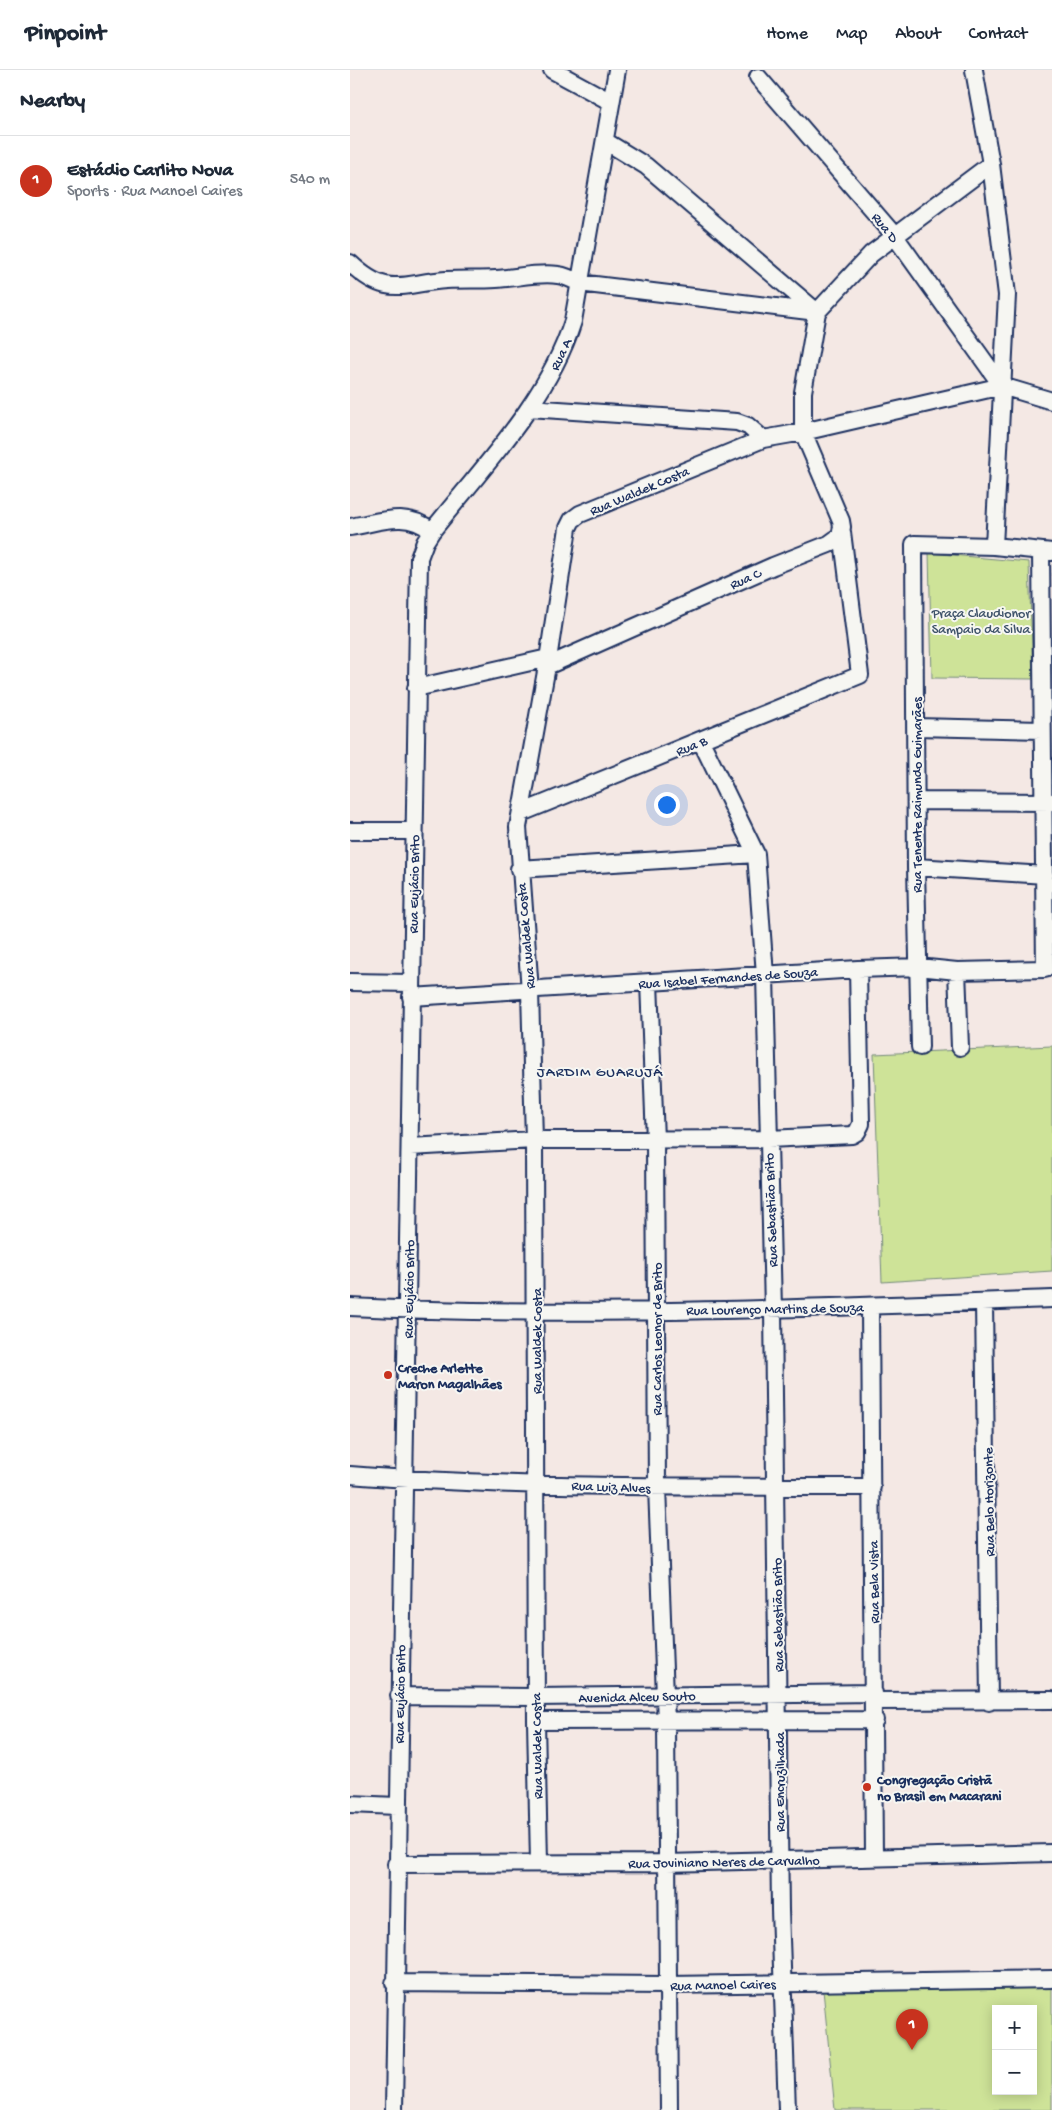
<!DOCTYPE html>
<meta charset="utf-8">
<style>
body{margin:0;font-family:"Gochi Hand",sans-serif;background:#f6f6f7;color:#1f2937}
.controls{position:absolute;right:15px;bottom:15px;display:grid;overflow:hidden;border-radius:0px;box-shadow:0 2px 12px #0003}
.controls button{width:45px;height:45px;display:grid;place-items:center;padding:0;border:0;border-bottom:1px solid #e0e1e3;background:#fff;color:#1f2937;font:25px sans-serif}
.you{position:absolute;left:316px;top:734px;width:18px;height:18px;margin:-12px;border:4px solid #fff;border-radius:50%;background:#1a73e8;box-shadow:0 0 0 8px #1a73e833}
.badge{display:grid;place-items:center;width:32px;height:32px;border-radius:50%;background:#c8321e;color:#fff;font-size:16px;font-weight:700}
.pin{position:absolute;translate:-50% -41px;filter:drop-shadow(0 1px 2px #0008)}
.pin::after{content:'';position:absolute;top:26px;width:18px;height:15px;background:inherit;clip-path:polygon(0 0,100% 0,50% 100%)}
.list{margin:0;padding:0;list-style:none}
h2{display:flex;justify-content:space-between;align-items:center;height:65px;margin:0;padding:0 20px;font-size:21px}
h2 small{font-size:16px;font-weight:400;color:#747a83}
.list li{display:grid;grid-template-columns:32px 1fr auto;gap:15px;align-items:center;box-sizing:border-box;height:90px;padding:0 20px;border-top:1px solid #e0e1e3}
.list b{display:block;font-size:19px;white-space:nowrap}
.list p{margin:0;font-size:16px;white-space:nowrap;color:#747a83}
.list em{font-size:16px;font-style:normal;color:#747a83}
.map{position:relative;flex:none;width:702px;height:2040px;overflow:hidden}
header{display:flex;align-items:center;gap:30px;box-sizing:border-box;height:70px;padding:0 25px;background:#fff;border-bottom:1px solid #e0e1e3}
header strong{font-size:24px}
nav{display:flex;gap:28px;margin-inline-start:auto;font-size:18px}
main{display:flex}
aside{flex:1;background:#fff}
.map>svg:first-child{display:block}
</style>
<header>
<strong>Pinpoint</strong>
<nav><a>Home</a><a>Map</a><a>About</a><a>Contact</a></nav>
</header>
<main>
<aside>
<h2>Nearby<small></small></h2>
<ul class="list">
<li><span class="badge">1</span><div><b>Estádio Carlito Nova</b><p>Sports · Rua Manoel Caires</p></div><em>540 m</em></li>
</ul>
</aside>
<div class="map">
<svg width="702" height="2040" viewBox="0 0 702 2040">
<rect width="100%" height="100%" fill="#f4e8e4"/>
<filter id="ink" filterUnits="userSpaceOnUse"><feTurbulence type="fractalNoise" baseFrequency=".02" numOctaves="2"/><feDisplacementMap in="SourceGraphic" scale="10" xChannelSelector="R" yChannelSelector="G"/><feConvolveMatrix kernelMatrix="1 2 1 2 8 2 1 2 1" color-interpolation-filters="sRGB"/></filter>
<g filter="url(#ink)">
<path fill="#cee398" stroke="#74897b" fill-rule="evenodd" d="M579,483L679,492L683,609L582,608Z
M702,976V1201L532,1212L524,984Z
M702,1917V2040H485L473,1920ZM646,1939H683V2021H646Z"/>
<g fill="none" stroke-linecap="round" stroke-linejoin="round">
<defs>
<path id="minor" d="M202,0L261,32
M624,0L641,94L657,225L644,476
M408,7L544,165L652,316
M255,71L296,96L467,242
M0,193C38,229 52,213 96,210C113,209 130,210 146,209C166,208 188,202 208,205C216,206 222,209 229,213L467,242
M179,338L387,352L398,356L413,369
M0,457C31,452 55,440 82,461
M197,596L423,496L479,474L490,466L492,457L491,451L453,362V322L467,242L521,184L641,94
M66,618L198,588
M566,657L692,660
M351,671L406,784L415,905L423,1239L430,1840L437,2040
M566,731L702,732
M171,743L510,605L492,462
M0,761H64
M566,797L695,805
M169,799L406,784
M607,901L610,977
M0,912L61,913
M299,912L305,1070L307,1417L316,1652L319,2040
M61,927L508,899L568,897L607,901L695,899L691,481
M570,977L566,797L564,474L644,476L702,482
M60,1077L184,1070L418,1069L502,1065L507,1062L511,1054L508,899
M634,1232L639,1632
M0,1237C234,1248 468,1238 702,1229
M520,1237L524,1788
M0,1405C173,1419 348,1416 522,1417
M49,1626L185,1627L524,1623
M524,1631L702,1630
M186,1651L525,1650
M0,1734L47,1736
M189,1792L186,1651L184,1070L180,921L168,757L197,596L218,458L222,450L230,444L413,369L453,362L652,316L702,331
M46,1794L317,1793L702,1783
M44,1913L318,1915L702,1909
M44,2040L69,488L75,472L82,461C133,397 198,330 223,251L267,0"/>
</defs>
<use href="#minor" stroke="#1b2f5e" stroke-width="20"/>
<use href="#minor" stroke="#f6f6f2" stroke-width="16"/>
</g>
</g>
<g fill="#c8321e" stroke="#f6f6f2" stroke-width="2">
<circle cx="38" cy="1305" r="5"/>
<circle cx="517" cy="1717" r="5"/>
</g>
<g text-anchor="middle" stroke-width="4" stroke-linejoin="round" paint-order="stroke">
<g font-size="14" fill="#1b2f5e" stroke="#f6f6f2">
<text transform="translate(536 157) rotate(51)" y="5">Rua D</text>
<text transform="translate(210 284) rotate(-65)" y="5">Rua A</text>
<text transform="translate(289 420) rotate(-23)" y="5">Rua Waldek Costa</text>
<text transform="translate(395 508) rotate(-24)" y="5">Rua C</text>
<text transform="translate(341 675) rotate(-22)" y="5">Rua B</text>
<text transform="translate(566 725) rotate(-90)" y="5">Rua Tenente Raimundo Guimarães</text>
<text transform="translate(63 814) rotate(-89)" y="5">Rua Eujácio Brito</text>
<text transform="translate(175 866) rotate(-95)" y="5">Rua Waldek Costa</text>
<text transform="translate(378 907) rotate(-4)" y="5">Rua Isabel Fernandes de Souza</text>
<text transform="translate(420 1140) rotate(-92)" y="5">Rua Sebastião Brito</text>
<text transform="translate(58 1219) rotate(-89)" y="5">Rua Eujácio Brito</text>
<text transform="translate(425 1238) rotate(-1)" y="5">Rua Lourenço Martins de Souza</text>
<text transform="translate(306 1269) rotate(-90)" y="5">Rua Carlos Leonor de Brito</text>
<text transform="translate(186 1271) rotate(-90)" y="5">Rua Waldek Costa</text>
<text transform="translate(261 1416) rotate(2)" y="5">Rua Luiz Alves</text>
<text transform="translate(638 1432) rotate(-91)" y="5">Rua Belo Horizonte</text>
<text transform="translate(523 1512) rotate(-91)" y="5">Rua Bela Vista</text>
<text transform="translate(427 1545) rotate(-91)" y="5">Rua Sebastião Brito</text>
<text transform="translate(49 1624) rotate(-89)" y="5">Rua Eujácio Brito</text>
<text transform="translate(287 1626) rotate(-1)" y="5">Avenida Alceu Souto</text>
<text transform="translate(186 1676) rotate(-91)" y="5">Rua Waldek Costa</text>
<text transform="translate(429 1712) rotate(-90)" y="5">Rua Encruzilhada</text>
<text transform="translate(374 1791) rotate(-1)" y="5">Rua Joviniano Neres de Carvalho</text>
<text transform="translate(373 1914) rotate(-1)" y="5">Rua Manoel Caires</text>
</g>
<g font-size="14" fill="#3f536a" stroke="#f6f6f2">
<text x="631" y="547">Praça Claudionor<tspan x="631" dy="16">Sampaio da Silva</tspan></text>
</g>
<g font-size="14" font-weight="bold" fill="#1b2f5e" stroke="#f6f6f2" text-anchor="start">
<text x="48" y="1302">Creche Arlette<tspan x="48" dy="16">Maron Magalhães</tspan></text>
<text x="527" y="1714">Congregação Cristã<tspan x="527" dy="16">no Brasil em Macarani</tspan></text>
</g>
<g font-size="15" letter-spacing="1" fill="#1b2f5e" stroke="#f6f6f2">
<text x="250" y="1006">JARDIM GUARUJÁ</text>
</g>
</g>
</svg>
<div class="controls">
<button>+</button>
<button>−</button>
</div>
<div class="you"></div>
<div class="pin badge" style="left:562px;top:1980px">1</div>
</div>
</main>
